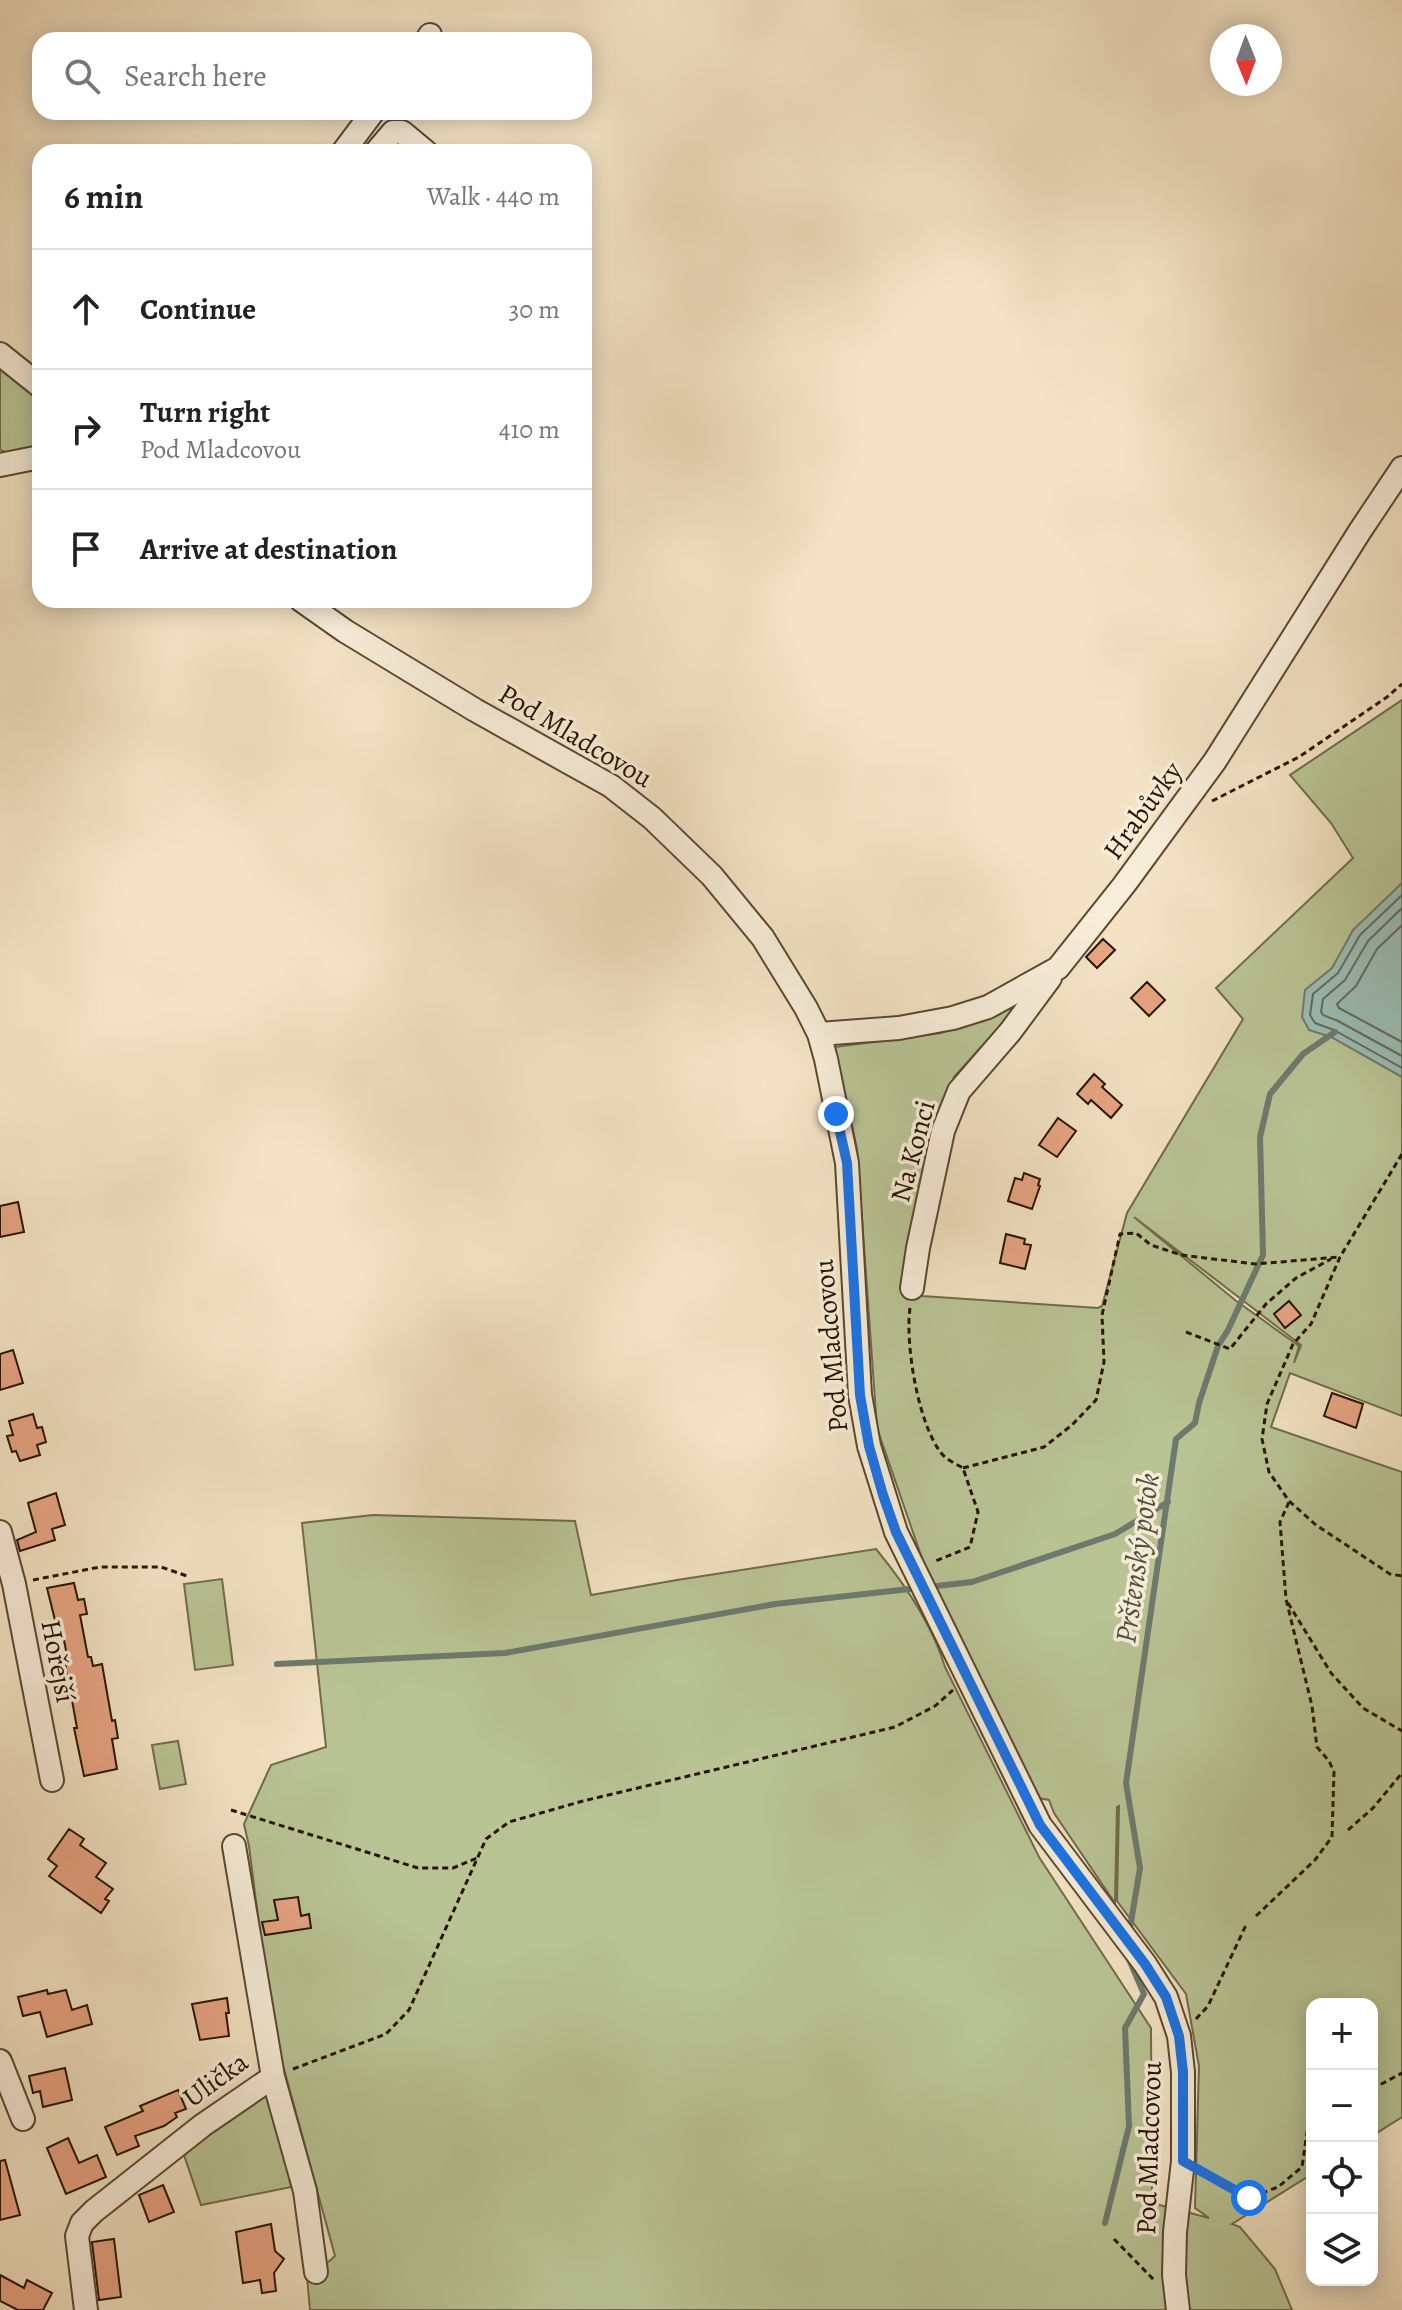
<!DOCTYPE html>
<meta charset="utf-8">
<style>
body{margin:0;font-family:Alegreya,serif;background:#f2f2f2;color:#222}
.controls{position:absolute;right:24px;bottom:24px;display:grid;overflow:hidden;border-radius:16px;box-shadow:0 4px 20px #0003}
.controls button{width:72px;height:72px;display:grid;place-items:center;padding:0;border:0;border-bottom:2px solid #e0e0e0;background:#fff;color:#222;font:40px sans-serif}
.compass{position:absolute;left:1210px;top:24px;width:72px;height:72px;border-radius:50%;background:#fff;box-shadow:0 4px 20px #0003;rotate:179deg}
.stop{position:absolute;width:24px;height:24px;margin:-18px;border:6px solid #1a73e8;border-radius:50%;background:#fff}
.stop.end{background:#1a73e8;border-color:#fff;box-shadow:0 2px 8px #0008}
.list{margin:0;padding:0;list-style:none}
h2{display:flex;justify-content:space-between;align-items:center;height:104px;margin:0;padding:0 32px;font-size:34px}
h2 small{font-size:26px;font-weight:400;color:#767676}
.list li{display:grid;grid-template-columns:52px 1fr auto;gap:24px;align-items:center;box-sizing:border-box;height:120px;padding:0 32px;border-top:2px solid #e0e0e0}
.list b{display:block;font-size:30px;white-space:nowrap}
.list p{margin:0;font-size:26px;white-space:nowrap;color:#767676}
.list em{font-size:26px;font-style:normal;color:#767676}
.icon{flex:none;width:44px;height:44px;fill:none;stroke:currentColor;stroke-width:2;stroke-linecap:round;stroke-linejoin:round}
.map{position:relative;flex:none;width:1402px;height:2310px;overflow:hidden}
.search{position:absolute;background:#fff;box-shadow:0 4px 20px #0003;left:32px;top:32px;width:560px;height:88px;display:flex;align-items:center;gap:20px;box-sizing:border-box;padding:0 28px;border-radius:24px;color:#767676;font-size:30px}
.panel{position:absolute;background:#fff;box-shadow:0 4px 20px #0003;left:32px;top:144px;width:560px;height:464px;border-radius:24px}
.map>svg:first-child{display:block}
</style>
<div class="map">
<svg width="1402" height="2310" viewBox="0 0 1402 2310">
<rect width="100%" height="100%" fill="#f3e3c4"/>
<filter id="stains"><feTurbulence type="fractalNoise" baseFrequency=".0025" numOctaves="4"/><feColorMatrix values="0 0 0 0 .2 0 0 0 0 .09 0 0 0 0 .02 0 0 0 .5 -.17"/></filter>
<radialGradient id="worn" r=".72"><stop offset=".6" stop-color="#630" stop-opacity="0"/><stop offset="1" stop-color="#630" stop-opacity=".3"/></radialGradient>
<path fill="#b9c495" stroke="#706c4a" stroke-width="2" fill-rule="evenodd" d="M0,365L40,397V446L8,453L0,450Z
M1402,700V1416L1290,1373L1271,1427L1402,1472V2117L1372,2136V2004H1312V2174L1232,2224L1240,2227L1275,2269L1292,2310H310L307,2277L323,2276L327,2263L335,2256L275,2036L266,1980L249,1846L244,1824L271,1765L326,1747L302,1523L373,1515L575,1521L591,1595L677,1580L876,1549C904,1583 932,1623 945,1667L1039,1857L1151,2028L1152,2203L1209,2218L1195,2208L1199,2066L1186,1994L1117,1901L1119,1806L1117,1807L1115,1903L1054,1813L1049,1800L1038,1798L926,1570L877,1428L857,1149L835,1047L941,1033L1025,998L954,1077L925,1169L908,1287L922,1296L1098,1308L1102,1306L1127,1213L1243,1019L1216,988L1353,858L1331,823L1290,775ZM1134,1217L1301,1345L1294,1363L1299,1346L1235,1300Z
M222,1579L233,1665L195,1670L184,1584Z
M178,1741L186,1784L160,1789L152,1745Z
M265,2090L296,2186L201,2205L183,2152Z"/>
<path fill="#9bbeb7" stroke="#6d7a6e" stroke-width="2" d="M1402,883V1077L1331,1037L1309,1030L1302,1017L1305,990L1332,968L1353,930Z"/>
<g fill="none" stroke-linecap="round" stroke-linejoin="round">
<path stroke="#616a5c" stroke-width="2" d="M1402,895L1360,935L1338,973L1313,994L1310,1015L1315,1023L1334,1030L1402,1068
M1402,908L1368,941L1345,980L1323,999L1321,1012L1323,1015L1338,1021L1402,1056
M1402,925L1377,949L1356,986L1337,1004L1339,1008L1402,1042"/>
<path stroke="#6d7a6e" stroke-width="6" d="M277,1664L505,1653L775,1604L972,1582L1115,1534L1168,1502
M1129,1934L1140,1868L1126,1783L1176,1439L1195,1423L1199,1403L1218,1346L1228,1330L1263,1255L1260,1137L1270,1094L1303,1054L1335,1032
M1105,2223L1129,2126L1125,2028L1144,1994L1128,1957"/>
</g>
<path fill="#e8a483" stroke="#271500" stroke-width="2" d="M1103,939L1115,950L1097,968L1086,957Z
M1147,982L1165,1000L1149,1016L1131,998Z
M1094,1074L1105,1084L1102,1087L1122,1105L1111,1118L1091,1100L1088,1104L1077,1094Z
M1058,1118L1076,1131L1057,1157L1039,1145Z
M1024,1173L1040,1179L1038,1185L1040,1186L1032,1209L1008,1201L1015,1178L1022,1180Z
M18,1202L24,1232L0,1237V1206Z
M1006,1234L1025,1239L1024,1244L1031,1245L1025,1269L1000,1263Z
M1289,1301L1301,1315L1285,1328L1274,1314Z
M13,1350L23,1383L0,1390V1354Z
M1332,1393L1363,1404L1356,1428L1324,1416Z
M33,1414L37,1428L42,1427L46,1442L37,1445L40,1455L20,1461L16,1451L12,1452L7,1436L13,1435L9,1421Z
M56,1493L65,1525L52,1529L55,1540L20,1551L17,1540L36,1532L28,1503Z
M74,1583L78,1600L84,1599L87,1614L80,1615L88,1657H91L93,1666L102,1664L112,1721L115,1720L118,1738L112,1739L117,1769L84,1776L74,1728H77L70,1689L66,1690L63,1675L67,1674L65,1661H68L60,1619L55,1620L47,1588Z
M69,1829L84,1839L80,1845L106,1863L96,1877L113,1889L105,1899L109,1901L101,1913L49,1876L57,1866L48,1859Z
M298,1897L301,1916L309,1914L311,1928L265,1935L262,1922L278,1920L274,1900Z
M47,1990L48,1994L66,1990L72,2010L87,2005L92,2024L47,2037L40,2012L23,2016L18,1997Z
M227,1998L229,2013H226L229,2036L200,2040L192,2004Z
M65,2068L72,2100L43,2107L40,2091L33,2093L29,2076Z
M178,2090L186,2109L175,2113L177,2117L164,2126L135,2136L139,2146L117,2155L105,2127L143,2111L140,2106Z
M68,2138L79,2163L97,2155L106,2177L66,2194L47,2148Z
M5,2160L20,2215L0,2220V2161Z
M163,2185L174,2212L149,2222L139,2195Z
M271,2224L275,2251L284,2259L274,2273L276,2291L262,2293L260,2280L243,2283L236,2232Z
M114,2239L121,2297L99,2300L92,2242Z
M0,2275L24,2288L27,2280L52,2293L43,2310H18L0,2301Z"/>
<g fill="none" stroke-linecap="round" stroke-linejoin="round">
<defs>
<path id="minor" d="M427,40L430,35
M343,152L373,112
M376,152L393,132H402L426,152
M0,354L40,386
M0,465L40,457
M301,600L345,631L475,710L611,786L652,818L712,876L763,938L806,1008L819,1034L826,1059L847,1163L860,1395L869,1446L896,1532L1040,1825L1145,1964L1166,1997L1179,2036L1183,2072V2161L1175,2232L1174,2275L1178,2310
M819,1034L899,1028L953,1018L988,1007L1058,968L1124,885L1215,761L1360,531L1402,468
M912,1288L918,1248L943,1131L959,1091L1010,1032L1050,978
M0,1532L14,1584L52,1780
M0,2061L23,2119
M273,2077L305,2191L316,2272
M86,2310L77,2236L82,2223L94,2211L203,2125L273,2077L234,1846"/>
</defs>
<use href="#minor" stroke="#5a4831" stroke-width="26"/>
<path stroke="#271500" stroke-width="3" stroke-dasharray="6 4" stroke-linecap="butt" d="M1212,801L1299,757L1387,697L1402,684
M1402,1154L1340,1257L1311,1324L1293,1344L1267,1404L1262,1439L1269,1472L1289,1501L1316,1525L1390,1574L1402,1576
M910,1308C905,1344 918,1425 942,1454C947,1460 956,1464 963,1468L978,1512L970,1547L933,1562
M1186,1332L1230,1349L1266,1304L1296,1278L1331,1259
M963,1468L1044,1447L1072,1425L1096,1400L1104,1362L1102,1315L1120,1234L1136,1233L1151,1245L1181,1255L1255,1264L1340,1257
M33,1580L100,1567H161L190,1577
M1288,1603L1331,1673L1363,1708L1402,1731
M231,1810L418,1868H453L477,1858
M1348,1830L1373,1808L1402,1773
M1256,1916L1315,1860L1332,1837L1334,1772L1329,1761L1317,1747L1312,1706L1286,1599L1280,1522L1289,1502
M1196,2019L1208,2006L1246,1925
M293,2069L386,2034L409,2010L486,1839L509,1822L583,1801L895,1727L935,1706L953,1690
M1372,2089L1402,2073
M1200,2170L1249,2198L1278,2187L1302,2167L1308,2126L1312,2124
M1114,2239L1154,2280"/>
<use href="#minor" stroke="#f7edd9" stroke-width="22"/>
</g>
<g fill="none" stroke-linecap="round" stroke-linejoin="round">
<path stroke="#1a73e8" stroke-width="10" d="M836,1114L847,1163L860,1395L869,1446L883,1495L896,1532L1040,1825L1145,1964L1166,1997L1179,2036L1183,2072V2161L1249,2198"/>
</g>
<g text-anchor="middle" stroke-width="7" stroke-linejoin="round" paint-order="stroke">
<g font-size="28" fill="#271500" stroke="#f7edd9">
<text transform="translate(576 735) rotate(31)" y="10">Pod Mladcovou</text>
<text transform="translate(1142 810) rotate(-54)" y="10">Hrabůvky</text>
<text transform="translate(912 1151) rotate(-75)" y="10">Na Konci</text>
<text transform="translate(830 1346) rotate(-95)" y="10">Pod Mladcovou</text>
<text transform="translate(59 1661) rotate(79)" y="10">Hořejší</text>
<text transform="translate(215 2079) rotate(-36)" y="10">Ulička</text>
<text transform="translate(1148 2148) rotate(-88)" y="10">Pod Mladcovou</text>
</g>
<g font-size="30" font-style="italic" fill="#505040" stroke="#f7edd9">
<text transform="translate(1137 1558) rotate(-82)" y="10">Prštenský potok</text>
</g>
</g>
<rect width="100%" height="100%" filter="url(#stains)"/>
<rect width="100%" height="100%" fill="url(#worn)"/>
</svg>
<div class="controls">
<button>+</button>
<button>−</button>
<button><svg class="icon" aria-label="locate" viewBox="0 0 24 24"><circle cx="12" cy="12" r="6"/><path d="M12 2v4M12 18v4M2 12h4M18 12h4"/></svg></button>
<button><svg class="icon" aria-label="layers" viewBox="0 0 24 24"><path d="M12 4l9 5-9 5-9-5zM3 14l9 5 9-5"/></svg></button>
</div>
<svg class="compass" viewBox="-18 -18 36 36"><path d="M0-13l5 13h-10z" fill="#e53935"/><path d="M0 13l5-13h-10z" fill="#767676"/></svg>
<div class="stop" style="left:1249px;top:2198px"></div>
<div class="stop end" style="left:836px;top:1114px"></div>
<div class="search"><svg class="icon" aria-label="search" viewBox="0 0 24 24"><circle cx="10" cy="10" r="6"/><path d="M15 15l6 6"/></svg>Search here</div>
<section class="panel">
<h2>6 min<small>Walk · 440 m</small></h2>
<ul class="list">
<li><svg class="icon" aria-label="ahead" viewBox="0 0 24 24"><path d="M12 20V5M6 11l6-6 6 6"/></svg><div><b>Continue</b></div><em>30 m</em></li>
<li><svg class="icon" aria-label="right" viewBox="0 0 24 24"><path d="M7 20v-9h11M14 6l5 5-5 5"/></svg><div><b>Turn right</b><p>Pod Mladcovou</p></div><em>410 m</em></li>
<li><svg class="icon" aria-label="arrive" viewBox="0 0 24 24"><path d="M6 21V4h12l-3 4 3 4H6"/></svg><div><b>Arrive at destination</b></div></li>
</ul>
</section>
</div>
